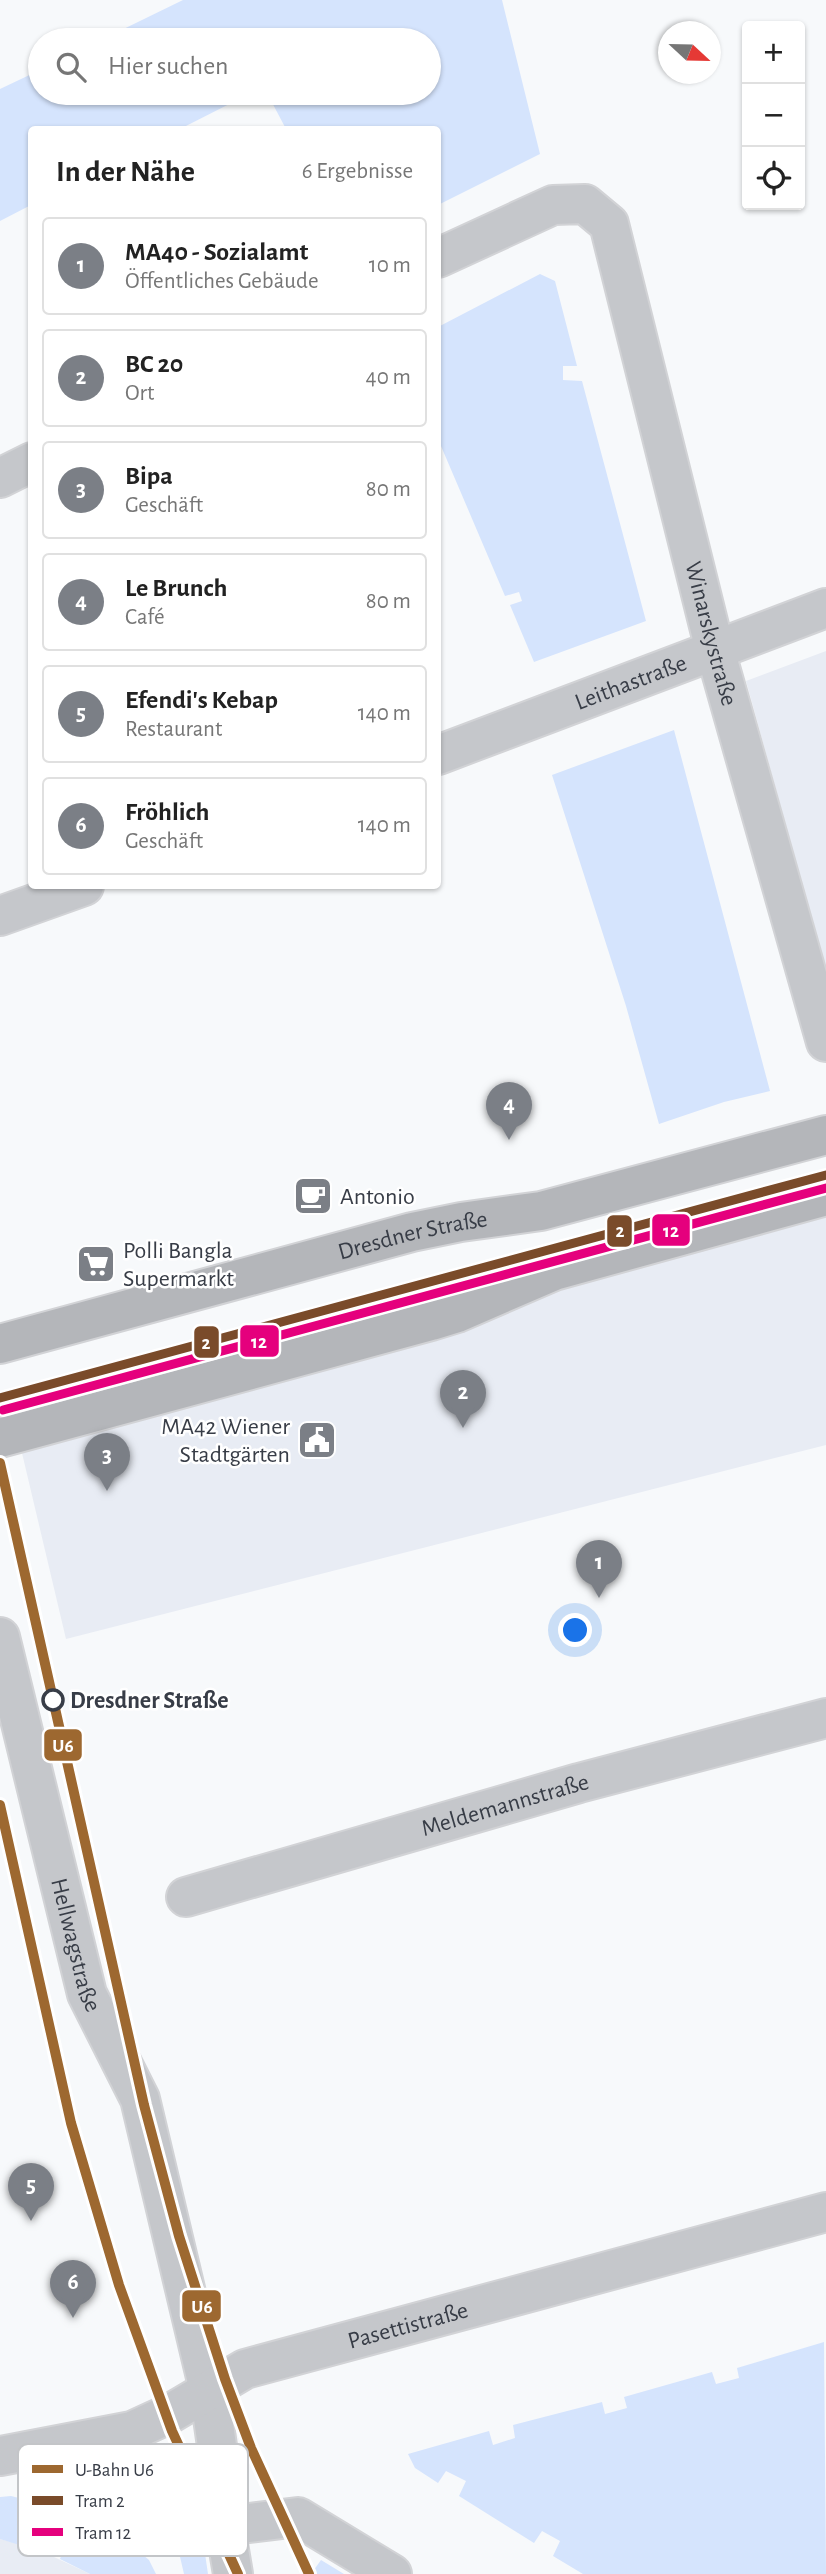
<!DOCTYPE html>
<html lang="de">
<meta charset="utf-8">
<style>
body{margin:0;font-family:"Alegreya Sans",sans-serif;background:#f6f6f6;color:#222}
.controls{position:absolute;right:21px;top:21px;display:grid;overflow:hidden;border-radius:7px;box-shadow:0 2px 5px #0004}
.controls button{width:63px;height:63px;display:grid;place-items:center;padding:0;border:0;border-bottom:2px solid #e0e0e0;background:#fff;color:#222;font:35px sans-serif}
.compass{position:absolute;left:658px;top:21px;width:63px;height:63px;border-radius:50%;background:#fff;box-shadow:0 2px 5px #0004;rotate:112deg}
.you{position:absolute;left:576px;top:1631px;width:24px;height:24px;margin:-18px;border:5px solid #fff;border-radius:50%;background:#1a73e8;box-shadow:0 0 0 10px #1a73e833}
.badge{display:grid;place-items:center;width:46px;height:46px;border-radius:50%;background:#7b7f86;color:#fff;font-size:23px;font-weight:700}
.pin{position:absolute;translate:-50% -58px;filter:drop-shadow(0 2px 4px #0008)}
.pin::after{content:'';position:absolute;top:37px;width:24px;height:21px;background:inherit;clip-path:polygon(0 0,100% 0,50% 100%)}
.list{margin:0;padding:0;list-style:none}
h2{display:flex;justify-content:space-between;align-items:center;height:91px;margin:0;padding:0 28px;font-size:30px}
h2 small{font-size:23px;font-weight:400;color:#767676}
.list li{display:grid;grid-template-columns:46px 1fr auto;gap:21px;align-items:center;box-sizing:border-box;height:98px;margin:0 14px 14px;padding:0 14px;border:2px solid #e0e0e0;border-radius:7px}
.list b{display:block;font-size:26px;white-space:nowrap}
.list p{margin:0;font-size:23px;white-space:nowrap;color:#767676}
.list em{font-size:23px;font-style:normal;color:#767676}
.icon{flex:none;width:38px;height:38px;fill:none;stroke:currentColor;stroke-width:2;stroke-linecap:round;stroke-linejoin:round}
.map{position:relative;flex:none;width:826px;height:2574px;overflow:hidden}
.search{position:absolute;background:#fff;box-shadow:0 2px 5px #0004;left:28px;top:28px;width:413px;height:77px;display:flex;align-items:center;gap:18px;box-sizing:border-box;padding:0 24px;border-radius:38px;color:#767676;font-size:26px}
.panel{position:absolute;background:#fff;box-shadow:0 2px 5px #0004;left:28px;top:126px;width:413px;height:763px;border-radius:7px}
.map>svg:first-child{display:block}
</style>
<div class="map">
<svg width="826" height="2574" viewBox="0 0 826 2574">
<rect width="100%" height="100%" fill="#f7f9fb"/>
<path fill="#e8ecf4" d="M826,651V971L746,681Z
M826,1169V1445L66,1639L13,1415Z
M0,2539L35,2548L90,2574H0Z"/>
<path fill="#d5e4fd" d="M183,0H502L540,154L438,205V130L286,129L267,93H429V40H101Z
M40,70V93H251L180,129L32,130L31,205L0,221V89Z
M540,274L555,281L577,366H563V380L582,381L646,621L534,662L510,605L522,601L519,592L505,596L438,439V327Z
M674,730L770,1091L724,1102L659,1124L626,1006L552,775Z
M824,2342L826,2574H583L553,2556L560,2541L542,2531L534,2543L459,2496L466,2481L446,2471L438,2483L415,2468L408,2454L489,2431L493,2445L515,2438L513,2425L602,2402L605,2414L627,2408L624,2397L712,2372L716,2384L739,2378L737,2368Z
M11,2496L23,2499L130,2544L149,2560L156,2574H90L60,2559L65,2545L32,2532L26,2547L0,2539V2497Z
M198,2506L208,2574H184L171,2518L172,2512Z
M321,2560L344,2574H311Z"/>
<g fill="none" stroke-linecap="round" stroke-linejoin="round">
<defs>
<g id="minor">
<path id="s1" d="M438,258L553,205L585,204L609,224L715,650L826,1042"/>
<path d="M0,478L32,462"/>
<path id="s2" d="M438,755L826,608"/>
<path d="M0,916L84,886"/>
<path id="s3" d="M0,1637L87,1994L140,2099L209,2390L220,2467L225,2526L233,2574"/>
<path id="s4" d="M186,1897L579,1783L826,1718"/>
<path id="s5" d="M0,2456L132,2431L171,2413L245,2369L826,2212"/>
<path d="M225,2526L298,2517L392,2574"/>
</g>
<g id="major">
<path id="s6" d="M0,1344L412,1232L461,1222L541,1211L826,1135"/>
<path d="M0,1438L431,1321L457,1313L554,1271L826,1196"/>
</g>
</defs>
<use href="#minor" stroke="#d2d3d6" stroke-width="42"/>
<use href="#major" stroke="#d2d3d6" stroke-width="42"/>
<use href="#minor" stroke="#c5c7cb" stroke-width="38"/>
<use href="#major" stroke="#b4b6ba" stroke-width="38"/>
<defs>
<path id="tram-1" d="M0,1398L826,1175"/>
<path id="tram-2" d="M3,1410L826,1188"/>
</defs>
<use href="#tram-1" stroke="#fff" stroke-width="14"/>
<use href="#tram-2" stroke="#fff" stroke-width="14"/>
<use href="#tram-1" stroke="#7a4b2a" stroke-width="9"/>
<use href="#tram-2" stroke="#e5007d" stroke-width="9"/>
<defs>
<path id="metro-1" d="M0,1463L144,2105L179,2236L225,2379L251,2448L309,2574
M0,1805L71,2123L119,2285L172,2431L238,2574"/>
</defs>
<use href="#metro-1" stroke="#fff" stroke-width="16"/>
<use href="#metro-1" stroke="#9d6830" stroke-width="10"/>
</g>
<defs>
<symbol id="cafe-square" viewBox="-11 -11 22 22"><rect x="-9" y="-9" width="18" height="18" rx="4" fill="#7b7f86" stroke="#fff"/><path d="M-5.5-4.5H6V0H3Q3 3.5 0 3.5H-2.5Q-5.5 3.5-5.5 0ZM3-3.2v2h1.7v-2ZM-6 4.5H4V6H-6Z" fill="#fff"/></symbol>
<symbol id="supermarket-square" viewBox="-11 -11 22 22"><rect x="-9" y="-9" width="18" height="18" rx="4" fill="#7b7f86" stroke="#fff"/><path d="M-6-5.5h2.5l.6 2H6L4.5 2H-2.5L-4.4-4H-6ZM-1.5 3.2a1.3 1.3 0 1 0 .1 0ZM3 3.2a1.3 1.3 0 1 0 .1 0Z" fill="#fff"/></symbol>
<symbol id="civic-square" viewBox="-11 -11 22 22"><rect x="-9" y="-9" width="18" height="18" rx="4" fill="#7b7f86" stroke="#fff"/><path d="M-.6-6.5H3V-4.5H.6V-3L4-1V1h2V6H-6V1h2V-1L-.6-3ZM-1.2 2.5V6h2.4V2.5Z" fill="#fff"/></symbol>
</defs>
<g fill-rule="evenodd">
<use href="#cafe-square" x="291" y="1174" width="44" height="44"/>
<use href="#supermarket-square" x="74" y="1242" width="44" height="44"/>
<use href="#civic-square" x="295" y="1418" width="44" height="44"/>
</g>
<circle fill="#fff" stroke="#383d47" stroke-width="3.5" cx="53" cy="1700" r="10"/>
<g text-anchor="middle" stroke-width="5" stroke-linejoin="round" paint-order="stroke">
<g font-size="24" fill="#383d47" stroke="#fff">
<text dy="8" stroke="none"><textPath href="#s1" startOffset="612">Winarskystraße</textPath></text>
<text dy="8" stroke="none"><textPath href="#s2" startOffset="206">Leithastraße</textPath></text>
<text dy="8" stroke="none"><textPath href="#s6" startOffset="427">Dresdner Straße</textPath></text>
<text dy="8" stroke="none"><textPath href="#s4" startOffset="332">Meldemannstraße</textPath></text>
<text dy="8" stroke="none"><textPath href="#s3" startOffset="317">Hellwagstraße</textPath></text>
<text dy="8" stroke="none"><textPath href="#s5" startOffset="432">Pasettistraße</textPath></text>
</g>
<g font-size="24" fill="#383d47" stroke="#fff" text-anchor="start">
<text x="340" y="1204">Antonio</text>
<text x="123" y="1258">Polli Bangla<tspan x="123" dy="28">Supermarkt</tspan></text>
<text x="290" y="1434" text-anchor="end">MA42 Wiener<tspan x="290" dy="28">Stadtgärten</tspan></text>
</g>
<g font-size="24" font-weight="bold" fill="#383d47" stroke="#fff" text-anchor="start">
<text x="70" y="1708">Dresdner Straße</text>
</g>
</g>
<rect x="18" y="2444" width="230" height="112" rx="10" fill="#fff" stroke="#c3c5c8" stroke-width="2"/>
<rect x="32" y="2465" width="31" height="8" fill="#9d6830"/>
<rect x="32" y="2496" width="31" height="9" fill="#7a4b2a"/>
<rect x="32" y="2528" width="31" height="8" fill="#e5007d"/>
<g font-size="19" fill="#383d47">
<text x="75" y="2476">U-Bahn U6</text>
<text x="75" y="2507">Tram 2</text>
<text x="75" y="2539">Tram 12</text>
</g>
<g stroke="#fff" stroke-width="2.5">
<rect x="651" y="1213" width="40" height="34" rx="7" fill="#e5007d"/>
<rect x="606" y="1214" width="27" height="34" rx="7" fill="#7a4b2a"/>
<rect x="239" y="1324" width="41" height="34" rx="7" fill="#e5007d"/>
<rect x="193" y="1325" width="27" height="34" rx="7" fill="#7a4b2a"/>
<rect x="43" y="1728" width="40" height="34" rx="7" fill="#9d6830"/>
<rect x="181" y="2289" width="41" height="34" rx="7" fill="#9d6830"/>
</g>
<g font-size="19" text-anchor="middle" font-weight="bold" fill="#fff">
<text x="671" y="1237">12</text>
<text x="620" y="1237">2</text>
<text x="259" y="1348">12</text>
<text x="206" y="1349">2</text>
<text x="63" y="1752">U6</text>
<text x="202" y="2313">U6</text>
</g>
</svg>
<div class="controls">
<button>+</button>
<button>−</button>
<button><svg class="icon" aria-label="locate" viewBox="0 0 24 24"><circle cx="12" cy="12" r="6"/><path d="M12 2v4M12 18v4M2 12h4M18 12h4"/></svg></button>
</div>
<svg class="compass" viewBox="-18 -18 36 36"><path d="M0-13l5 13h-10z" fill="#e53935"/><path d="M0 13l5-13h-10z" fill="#767676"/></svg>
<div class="you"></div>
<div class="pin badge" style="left:599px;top:1598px">1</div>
<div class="pin badge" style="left:463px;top:1428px">2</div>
<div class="pin badge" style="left:107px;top:1491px">3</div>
<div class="pin badge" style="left:509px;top:1140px">4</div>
<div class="pin badge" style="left:31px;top:2221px">5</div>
<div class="pin badge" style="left:73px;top:2318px">6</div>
<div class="search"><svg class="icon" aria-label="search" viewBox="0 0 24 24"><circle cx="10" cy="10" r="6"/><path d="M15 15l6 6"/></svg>Hier suchen</div>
<section class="panel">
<h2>In der Nähe<small>6 Ergebnisse</small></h2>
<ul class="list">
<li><span class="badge">1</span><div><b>MA40 - Sozialamt</b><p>Öffentliches Gebäude</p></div><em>10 m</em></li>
<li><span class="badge">2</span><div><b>BC 20</b><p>Ort</p></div><em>40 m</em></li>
<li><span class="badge">3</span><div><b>Bipa</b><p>Geschäft</p></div><em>80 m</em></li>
<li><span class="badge">4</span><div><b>Le Brunch</b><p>Café</p></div><em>80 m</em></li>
<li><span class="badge">5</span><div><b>Efendi's Kebap</b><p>Restaurant</p></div><em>140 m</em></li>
<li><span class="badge">6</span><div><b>Fröhlich</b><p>Geschäft</p></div><em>140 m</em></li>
</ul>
</section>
</div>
